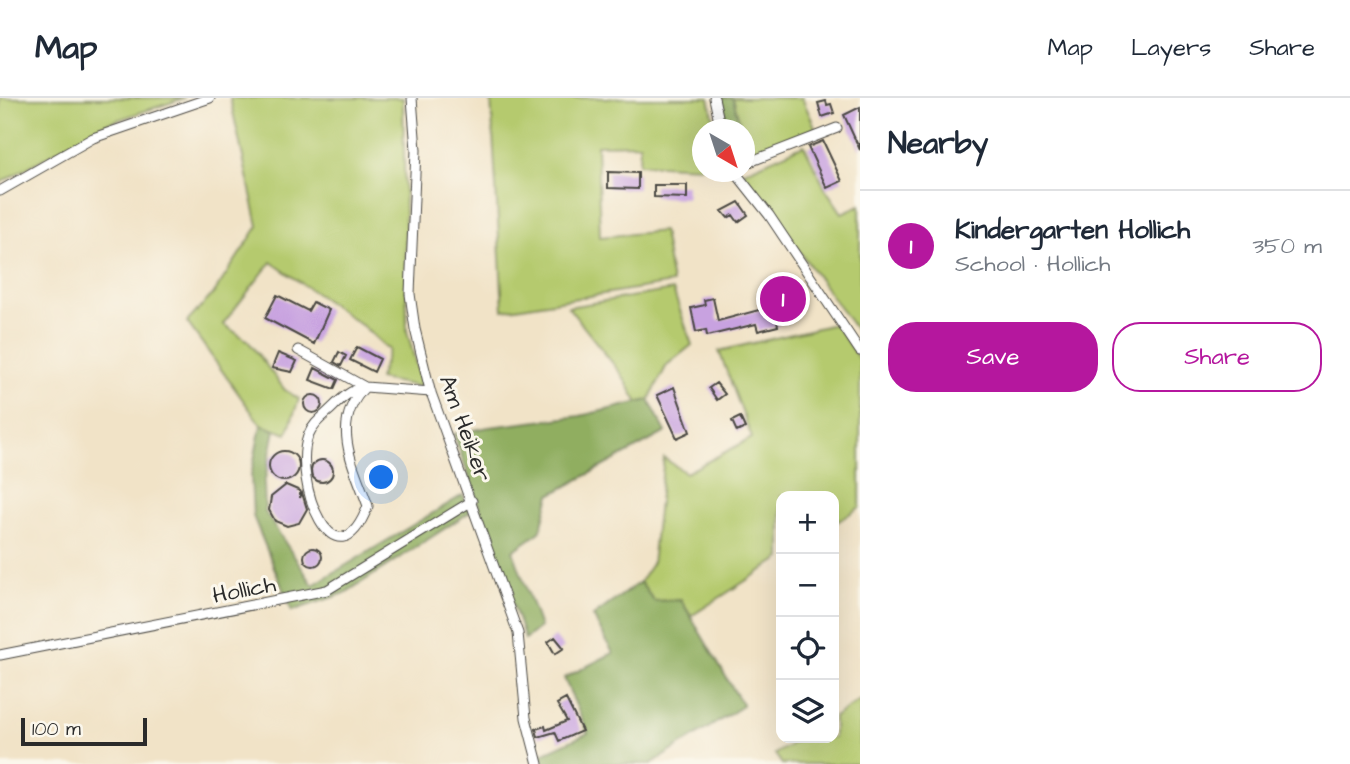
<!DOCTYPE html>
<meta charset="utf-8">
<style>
body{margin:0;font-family:"Architects Daughter",sans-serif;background:#f6f6f7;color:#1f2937}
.controls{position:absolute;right:21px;bottom:21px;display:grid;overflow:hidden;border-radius:14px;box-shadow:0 7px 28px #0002}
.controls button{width:63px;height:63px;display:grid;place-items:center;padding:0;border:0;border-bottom:2px solid #e0e1e3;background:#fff;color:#1f2937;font:35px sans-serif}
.compass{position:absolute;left:692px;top:21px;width:63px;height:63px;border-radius:50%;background:#fff;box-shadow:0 7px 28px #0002;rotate:141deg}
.scale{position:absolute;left:21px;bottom:18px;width:126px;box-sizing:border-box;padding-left:7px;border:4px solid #2b2b2b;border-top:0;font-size:19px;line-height:24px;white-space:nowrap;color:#2b2b2b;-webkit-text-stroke:5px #fbf7ec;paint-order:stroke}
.you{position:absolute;left:382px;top:380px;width:24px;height:24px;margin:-18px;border:5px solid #fff;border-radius:50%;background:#1a73e8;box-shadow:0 0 0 10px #1a73e833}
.badge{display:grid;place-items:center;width:46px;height:46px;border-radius:50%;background:#b5179e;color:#fff;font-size:23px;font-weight:700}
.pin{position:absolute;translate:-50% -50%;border:4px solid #fff;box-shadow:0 2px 7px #0006}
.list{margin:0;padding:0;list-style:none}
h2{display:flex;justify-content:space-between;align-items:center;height:91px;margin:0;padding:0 28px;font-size:30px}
h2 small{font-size:23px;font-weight:400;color:#747a83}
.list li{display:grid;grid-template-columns:46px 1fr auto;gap:21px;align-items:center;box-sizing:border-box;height:112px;padding:0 28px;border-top:2px solid #e0e1e3}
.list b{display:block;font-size:26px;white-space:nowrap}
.list p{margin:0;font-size:23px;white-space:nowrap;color:#747a83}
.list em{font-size:23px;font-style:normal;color:#747a83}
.actions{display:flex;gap:14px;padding:21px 28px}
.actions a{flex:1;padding:16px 0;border:2px solid #b5179e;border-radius:28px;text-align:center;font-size:24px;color:#b5179e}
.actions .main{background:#b5179e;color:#fff}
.icon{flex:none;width:38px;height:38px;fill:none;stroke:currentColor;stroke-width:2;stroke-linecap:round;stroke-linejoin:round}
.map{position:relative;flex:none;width:860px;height:666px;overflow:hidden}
header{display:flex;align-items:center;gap:42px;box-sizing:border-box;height:98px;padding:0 35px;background:#fff;border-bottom:2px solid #e0e1e3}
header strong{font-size:33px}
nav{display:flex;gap:38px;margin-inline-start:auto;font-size:24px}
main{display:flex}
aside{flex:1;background:#fff}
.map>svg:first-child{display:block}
</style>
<header>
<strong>Map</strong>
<nav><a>Map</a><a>Layers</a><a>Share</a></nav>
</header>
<main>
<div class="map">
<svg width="860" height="666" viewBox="0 0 860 666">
<rect width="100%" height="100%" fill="#fbf7ec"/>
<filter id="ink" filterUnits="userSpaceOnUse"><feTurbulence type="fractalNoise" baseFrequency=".0143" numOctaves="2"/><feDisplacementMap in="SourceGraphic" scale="14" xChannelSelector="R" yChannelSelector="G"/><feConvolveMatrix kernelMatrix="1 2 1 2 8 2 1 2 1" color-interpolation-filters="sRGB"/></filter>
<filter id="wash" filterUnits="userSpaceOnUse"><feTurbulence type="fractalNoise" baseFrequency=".00686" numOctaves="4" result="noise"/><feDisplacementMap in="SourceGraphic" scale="28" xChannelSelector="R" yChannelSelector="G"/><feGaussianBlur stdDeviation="1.57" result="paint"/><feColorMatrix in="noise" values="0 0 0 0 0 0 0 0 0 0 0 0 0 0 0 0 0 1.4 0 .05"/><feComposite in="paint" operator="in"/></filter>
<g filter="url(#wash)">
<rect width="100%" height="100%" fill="#f1e3c7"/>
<path fill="#b5ca6e" stroke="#707a4c" stroke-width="2" d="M0,0H185L105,26L0,85Z
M230,0H403L407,233L422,289L379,281L389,252L364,229L271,164L223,226L248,243L285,292L299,301L287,336L261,327L187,224L214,195L258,128Z
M491,0H709L716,31L702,32V69L639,66L640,46L597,47L600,139L663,133L672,185L503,212Z
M733,0H802L816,31L748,59L744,32L741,31Z
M804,47L825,90L842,115L860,107V238L743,74Z
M673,192L692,247L667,267L649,302L638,305L622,277L568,209Z
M835,226L860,263V409L834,426V398H781V460L691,518L681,502L654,503L640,484L652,466L664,360L686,375L752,340L719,253Z
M860,602V666H782L775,656L801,640H834V619Z"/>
<path fill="#90ae61" stroke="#5e6c46" stroke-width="2" d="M721,0H733L741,31H728Z
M649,302L666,334L550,397L540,434L513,453L540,529L525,541L454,336L489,329L580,318Z
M261,327L275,332L264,386L265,414L313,487L463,397L470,414L345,495L292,513L253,418L251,377Z
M640,484L654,503L681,502L743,608L651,666H544L542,656L588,635L564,580L613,555L593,518Z"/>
<g id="blocks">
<path fill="#c8a2e0" d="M826,3L827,7L831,6L834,15L822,19L818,5Z
M860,9V52L844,17Z
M823,43L842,83L827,90L808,49Z
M608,74L638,75V91L608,90Z
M654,87H687V100L654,99Z
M739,104L748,117L738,124L733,117L728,120L722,113Z
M277,197L308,213L313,204L329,212L314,246L265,220Z
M713,200L718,223L774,208L778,228L758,233L756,226L707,238L706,232L696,234L691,210L705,207L704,202Z
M357,249L380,261L374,274L350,262Z
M339,254L346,258L341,268L334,264Z
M278,255L297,263L292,274L272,270Z
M315,270L338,282L334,291L310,282Z
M716,285L725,296L717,302L709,290Z
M674,289L690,334L677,340L657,297Z
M304 306a9 9 0 1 1 18 0a9 9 0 1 1-18 0Z
M740,319L745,330L737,334L732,323Z
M269 368a15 15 0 1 1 30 0a15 15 0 1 1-30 0Z
M311 373a11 11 0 1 1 22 0a11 11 0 1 1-22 0Z
M286,387L300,393V400L302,395L307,411L299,425L287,428L275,423L269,412L271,399Z
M304 459a9 9 0 1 1 18 0a9 9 0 1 1-18 0Z
M555,539L564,550L555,556L548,544Z
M566,601L582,633L559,643L555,634L538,639L536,631L545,628L546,632L567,623L557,606Z"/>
</g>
</g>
<g filter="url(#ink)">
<use href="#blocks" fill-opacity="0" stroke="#494742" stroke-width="2"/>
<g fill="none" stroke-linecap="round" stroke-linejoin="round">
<defs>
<path id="minor" d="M412,0L416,52L410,196L415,231L430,292L518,535L526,620L538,666
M714,0L721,32
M744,66L837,30
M735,74L769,117L860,253
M0,93L93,40L210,0
M298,252L365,289
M365,289C351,292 343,299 333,309C324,318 313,325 308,338C292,383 335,493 368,408C354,368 329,326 365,289L431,294
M0,557L327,492L472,403"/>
</defs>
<use href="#minor" stroke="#494742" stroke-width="11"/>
<use href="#minor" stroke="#fff" stroke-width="9"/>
</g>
</g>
<g text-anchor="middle" stroke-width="6" stroke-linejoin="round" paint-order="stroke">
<g font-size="23" fill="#2b2b2b" stroke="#fbf7ec">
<text transform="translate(466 330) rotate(70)" y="8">Am Heiker</text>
<text transform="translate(244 491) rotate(-11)" y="8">Hollich</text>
</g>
</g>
</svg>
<div class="controls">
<button>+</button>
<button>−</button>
<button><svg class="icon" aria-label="locate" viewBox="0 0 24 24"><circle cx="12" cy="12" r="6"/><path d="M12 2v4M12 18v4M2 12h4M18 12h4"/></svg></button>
<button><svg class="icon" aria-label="layers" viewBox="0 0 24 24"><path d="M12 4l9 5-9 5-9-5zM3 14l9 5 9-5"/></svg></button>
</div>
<svg class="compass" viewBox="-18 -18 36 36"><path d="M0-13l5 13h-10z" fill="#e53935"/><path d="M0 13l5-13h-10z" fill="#747a83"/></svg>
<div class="scale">100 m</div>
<div class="you"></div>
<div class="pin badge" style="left:783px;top:201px">1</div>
</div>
<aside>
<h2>Nearby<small></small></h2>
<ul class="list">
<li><span class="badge">1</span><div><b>Kindergarten Hollich</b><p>School · Hollich</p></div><em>350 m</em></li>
</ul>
<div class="actions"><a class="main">Save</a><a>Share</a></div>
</aside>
</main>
